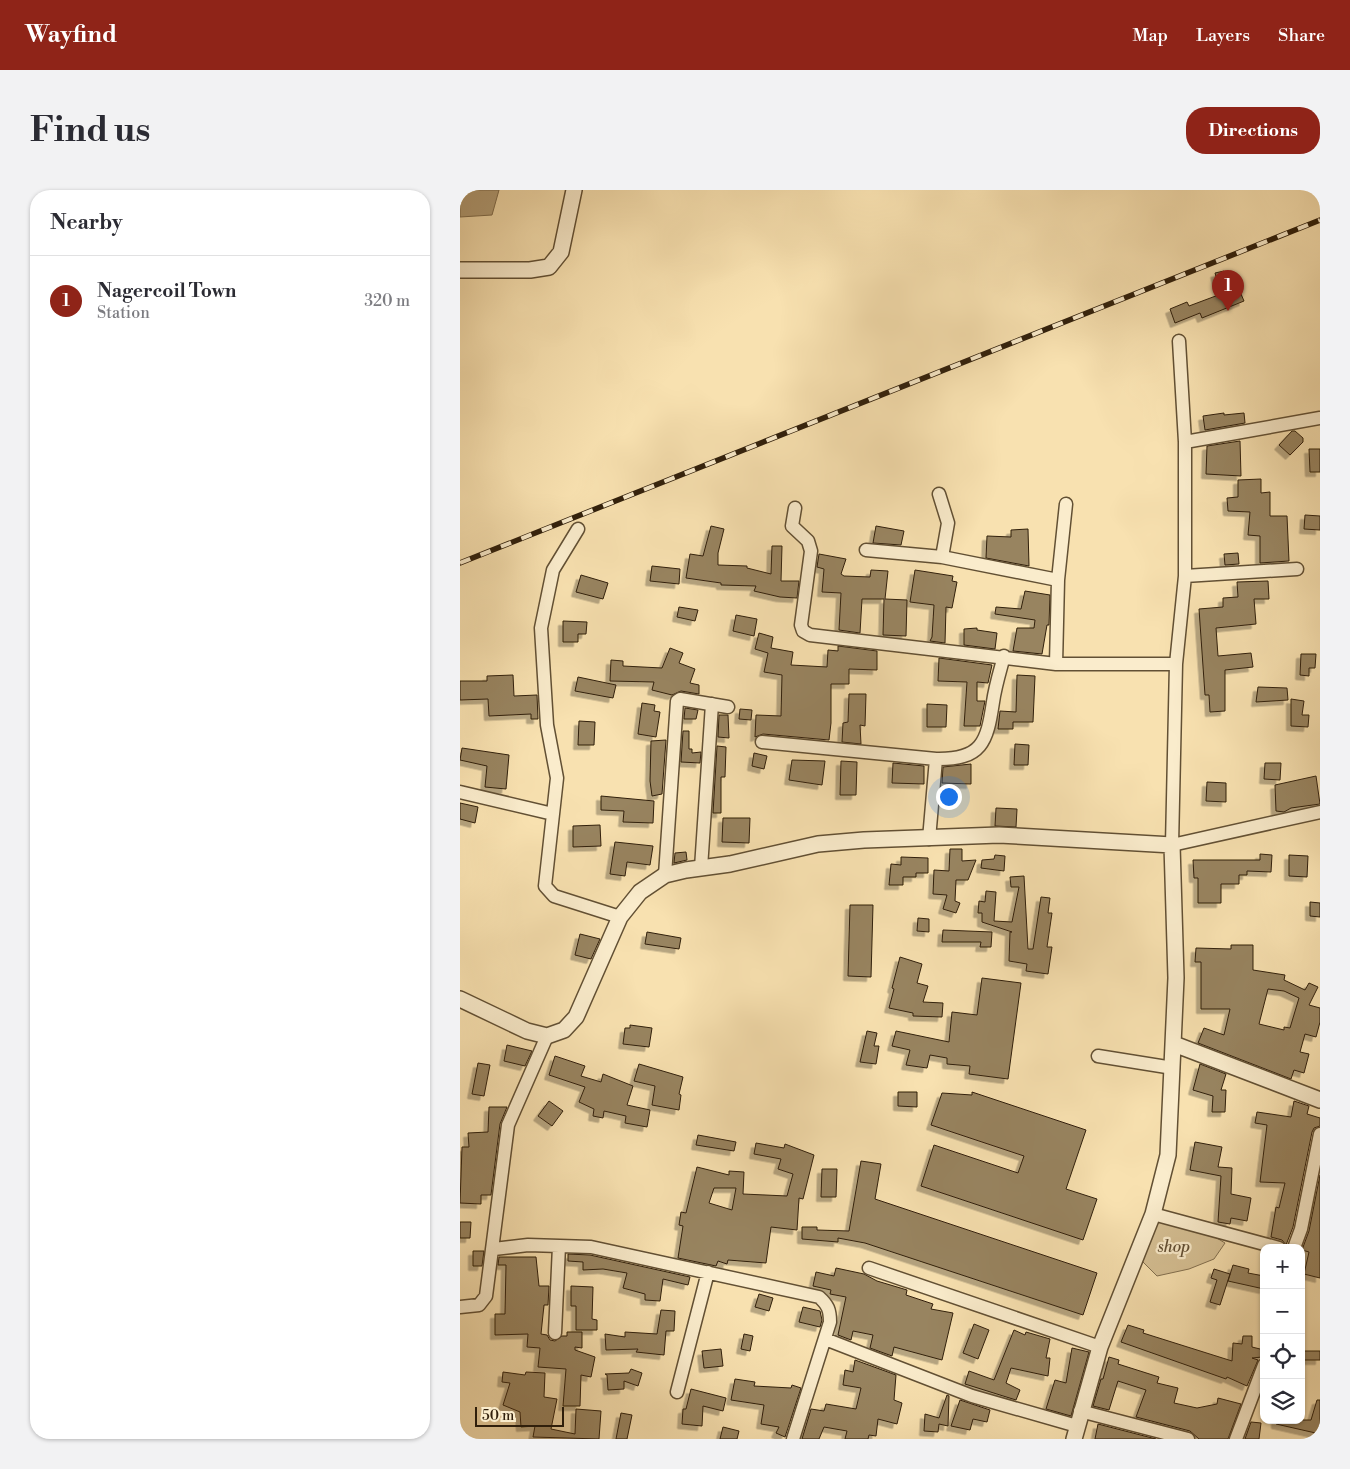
<!DOCTYPE html>
<meta charset="utf-8">
<style>
body{margin:0;font-family:"Libre Bodoni",serif;background:#f2f2f3;color:#2b2b33}
.controls{position:absolute;right:15px;bottom:15px;display:grid;overflow:hidden;border-radius:10px;box-shadow:0 1px 4px #0004}
.controls button{width:45px;height:45px;display:grid;place-items:center;padding:0;border:0;border-bottom:1px solid #e1e1e2;background:#fff;color:#2b2b33;font:25px sans-serif}
.scale{position:absolute;left:15px;bottom:12px;width:89px;box-sizing:border-box;padding-left:5px;border:2px solid #301f0b;border-top:0;font-size:14px;line-height:18px;white-space:nowrap;color:#301f0b;-webkit-text-stroke:4px #faeccc;paint-order:stroke}
.you{position:absolute;left:488px;top:606px;width:18px;height:18px;margin:-12px;border:4px solid #fff;border-radius:50%;background:#1a73e8;box-shadow:0 0 0 8px #1a73e833}
.badge{display:grid;place-items:center;width:32px;height:32px;border-radius:50%;background:#8f2418;color:#fff;font-size:16px;font-weight:700}
.pin{position:absolute;translate:-50% -41px;filter:drop-shadow(0 1px 2px #0008)}
.pin::after{content:'';position:absolute;top:26px;width:18px;height:15px;background:inherit;clip-path:polygon(0 0,100% 0,50% 100%)}
.list{margin:0;padding:0;list-style:none}
h2{display:flex;justify-content:space-between;align-items:center;height:65px;margin:0;padding:0 20px;font-size:21px}
h2 small{font-size:16px;font-weight:400;color:#7c7c81}
.list li{display:grid;grid-template-columns:32px 1fr auto;gap:15px;align-items:center;box-sizing:border-box;height:90px;padding:0 20px;border-top:1px solid #e1e1e2}
.list b{display:block;font-size:19px;white-space:nowrap}
.list p{margin:0;font-size:16px;white-space:nowrap;color:#7c7c81}
.list em{font-size:16px;font-style:normal;color:#7c7c81}
.icon{flex:none;width:28px;height:28px;fill:none;stroke:currentColor;stroke-width:2;stroke-linecap:round;stroke-linejoin:round}
.map{position:relative;flex:none;width:860px;height:1249px;overflow:hidden;border-radius:20px}
header{display:flex;align-items:center;gap:30px;box-sizing:border-box;height:70px;padding:0 25px;background:#8f2418;color:#fff}
header strong{font-size:24px}
nav{display:flex;gap:28px;margin-inline-start:auto;font-size:18px}
.intro{display:flex;align-items:center;justify-content:space-between;box-sizing:border-box;height:120px;padding:0 30px}
h1{margin:0;font-size:35px}
.button{padding:12px 22px;border-radius:20px;background:#8f2418;color:#fff;font-size:18px;font-weight:700}
main{display:flex;gap:30px;padding:0 30px}
aside{flex:1;background:#fff;border-radius:20px;box-shadow:0 1px 4px #0004}
.map>svg:first-child{display:block}
</style>
<header>
<strong>Wayfind</strong>
<nav><a>Map</a><a>Layers</a><a>Share</a></nav>
</header>
<div class="intro"><h1>Find us</h1><a class="button">Directions</a></div>
<main>
<aside>
<h2>Nearby<small></small></h2>
<ul class="list">
<li><span class="badge">1</span><div><b>Nagercoil Town</b><p>Station</p></div><em>320 m</em></li>
</ul>
</aside>
<div class="map">
<svg width="860" height="1249" viewBox="0 0 860 1249">
<defs>
<filter id="shadow"><feDropShadow dx="-4.5" dy="4.5" stdDeviation="0" flood-color="#0004"/></filter>
</defs>
<rect width="100%" height="100%" fill="#f8e1b0"/>
<filter id="stains"><feTurbulence type="fractalNoise" baseFrequency=".004" numOctaves="4"/><feColorMatrix values="0 0 0 0 .2 0 0 0 0 .09 0 0 0 0 .02 0 0 0 .5 -.17"/></filter>
<radialGradient id="worn" r=".72"><stop offset=".6" stop-color="#630" stop-opacity="0"/><stop offset="1" stop-color="#630" stop-opacity=".3"/></radialGradient>
<path fill="#d6c094" stroke="#837050" d="M700,1025L737,1036L765,1053L754,1069L729,1079L697,1086L681,1070Z"/>
<path fill="#b49f78" stroke="#7f6c4c" d="M0,0H39L32,25L0,27Z"/>
<path fill="#988461" stroke="#301f0b" fill-rule="evenodd" filter="url(#shadow)" d="M764,81L769,100L778,97L784,111L742,128L740,123L715,133L710,119L727,112L729,116L761,104L755,83Z
M764,223V225L784,223L785,233L745,240L743,226Z
M832,241H835L843,248V252L830,265L819,255Z
M780,251L781,286L746,284L747,256Z
M849,259H860V282H850Z
M801,289V303L810,302V326H827L829,371L800,373V346L788,345L790,322L768,321L767,308L778,307V290Z
M845,325L860,326V340L844,339Z
M251,336L264,339L258,363V375L287,376V378L311,384L312,356H322L321,391H339L337,408L320,407L294,401L296,396L261,395V393L226,388L230,364L243,366Z
M416,336L444,341L441,355L413,353Z
M568,339L569,376L526,368L527,346L551,347V340Z
M778,363L779,374L765,375L764,364Z
M359,364L386,369L381,384L384,386L410,387L411,380L428,381L425,409L447,410L446,446L423,445L424,409H402L400,443L379,440L381,403L362,402L364,379L357,377Z
M192,376L220,379L219,394L190,391Z
M455,380L493,386L492,391L497,392L492,418L486,417L485,453L470,451L472,447L474,415L450,412Z
M121,385L148,393L143,409L116,402Z
M808,391L809,409H794L796,434L756,438L758,466L791,463L793,477L765,480V521L750,522L749,505H745L739,419L763,417V408L778,407L777,392Z
M565,401L590,405L589,435H587L582,464L553,461L557,438H574L575,430L535,424L536,417L561,419Z
M219,417L238,420L235,431L217,427Z
M276,425L297,429L294,446L273,441Z
M103,431L127,432L126,444H118V452H103Z
M517,438V440L537,443L535,459L504,455V439Z
M299,443L313,447L311,458L333,462L331,475L367,477L368,460L378,461V456L417,461V480L389,479V494H371V533L369,550L303,544L295,547L296,525L321,526L322,485L304,482L308,463L295,459Z
M210,458L223,463L219,473L235,479L230,493L239,495V504L221,501L212,505L192,500L194,492L150,491L151,470L163,471V476L202,478Z
M841,464H856L855,478H849V486L840,485Z
M479,468L532,475L528,493L517,492V511H525L520,536H504L507,492L478,491Z
M53,485L54,506L77,505L78,529H71V524L29,526L28,509L0,510V491H27V486Z
M557,485L575,486L573,532H553V539H538L540,521L556,522Z
M118,487L156,495L153,508L115,501Z
M798,497L827,498L828,510L796,512Z
M389,504H406L405,536L400,535L401,554L382,552L383,533L388,532Z
M831,509L844,511L842,525H849L848,537L831,536Z
M182,513L195,515L194,521L200,522L196,547L178,544Z
M467,514L487,515L486,537H467Z
M225,518L238,520L236,529H224Z
M280,519L292,520L291,530L279,529Z
M259,525H268L269,548L258,547Z
M119,531L135,532L134,555H118Z
M223,541H229V559H232V563L241,562L240,573L221,572Z
M206,550L202,604L192,606L190,591L191,551Z
M555,554L569,555L568,575H554Z
M257,556L266,557L265,587H261V623H253Z
M2,558L49,565L46,599L25,597L27,576L0,570Z
M294,563L307,566L304,579L292,576Z
M332,570L365,571L362,595L329,590Z
M381,571L397,572L396,605H380Z
M433,573L464,576V594L432,593Z
M805,573H821L820,590L804,589Z
M511,574V594L482,593L483,577Z
M856,586L860,614L831,618L824,622L816,621L815,595Z
M747,592L766,593V612L746,611Z
M141,606L194,611L193,633L163,632L164,621L141,620Z
M0,613L18,617L15,633L0,629Z
M536,618L557,619L556,637L535,636Z
M263,628H290L289,653L262,652Z
M140,635L141,656L113,657V636Z
M155,652L193,656L190,675L167,672L165,686L150,684Z
M490,659H502V671L516,670L508,690H496L495,711L500,713L496,723L483,719L487,705L473,704L474,680L489,681Z
M226,662L227,670L214,673L215,663Z
M800,664L812,665L811,682L787,681V685H779V694H761V713H738V688H734L733,670H800Z
M535,665L545,666L544,681L521,678L522,670L534,669Z
M829,665L848,666L847,687L829,686Z
M441,667L468,668V683H456V687H443V695H429L431,674L441,675Z
M564,686L568,759H573L581,707L590,708L588,723H592L587,757H592L588,784L566,781L567,774L549,771L550,742H552L522,732V723H518L519,711L525,712L526,701L536,702L534,731L552,732L559,697H551L550,687Z
M850,712L860,713V727L850,726Z
M390,715H413L411,787L388,786Z
M458,728L469,729V742L457,741Z
M483,740L532,742L531,757H520L521,752H482Z
M187,742L221,748L219,759L185,754Z
M120,744L140,749L131,769L115,765Z
M771,755H793V780L825,785L824,790L845,800L849,793L858,797L849,815L860,818V832L856,847L845,844L840,862L849,864L844,883L834,880L831,889L738,853L744,838L764,845L770,819H741V772H735L736,758L771,759ZM808,799L824,801L839,808L830,838L824,837V840L799,834Z
M440,767L462,774L457,793L468,796L463,812L483,813L482,827L453,826V823L429,818L434,799L432,798Z
M522,788L561,793L548,889L509,884L510,876L487,874V868L470,865L467,878L446,875L450,860L432,856L436,841L489,852L492,822L517,825Z
M170,835L192,838L189,857L163,854L165,838H170Z
M407,841L417,843L414,856H419L416,874L400,872Z
M47,855L72,861L65,876L44,871Z
M95,866L125,876L121,886L141,892L143,884L173,896L167,915L190,920L187,937L165,933L166,926L144,921L143,928L133,926L134,919L119,912L125,897L89,885Z
M18,873L30,875L24,906L12,904Z
M179,874L223,887L219,904L221,905L219,920L192,915L195,896L174,891Z
M740,874L766,884L761,900H766L765,922H752L753,906L733,900Z
M438,902H457V917L438,916Z
M512,902L626,940L606,999L637,1009L623,1050L461,996L474,955L558,983L564,966L471,935L482,903L512,905Z
M89,911L103,921L92,936L78,926Z
M834,911L849,916L847,924L860,928V936L854,938L852,942L833,1037L826,1055L822,1050L811,1047L816,1017L819,1018L825,993L800,992L807,935L795,933L797,922L831,927Z
M29,917H47L40,934L31,1005H21V1014L0,1013L2,957H9L8,943L28,942Z
M238,945L276,952L274,961L236,955Z
M735,952L762,957L758,977L772,978L771,1004L791,1008L787,1031L771,1028L770,1034L758,1032L761,986L730,980Z
M296,953L324,958L325,954L354,965L343,1009L339,1008L337,1040L311,1037L306,1073L268,1070L267,1074L258,1071L256,1076L218,1068L223,1036L219,1035L221,1022L226,1023L237,977L269,985V981L284,982L283,1004L327,1006L333,984L318,979L321,969L294,964ZM254,998H276L272,1020L249,1013Z
M401,971L421,974L415,1009L637,1083L623,1125L405,1053L378,1048V1052L342,1049V1037H357V1040L389,1041Z
M362,979H377L376,1007H361Z
M860,985V1088L844,1084L849,1062L842,1060L849,1041Z
M0,1032H11L10,1048H0Z
M13,1061H24L22,1076H13Z
M108,1064L130,1065L230,1087L228,1095L203,1089L200,1111L185,1110V1104L163,1098L167,1083L143,1079L123,1080V1072L108,1071Z
M39,1067H76L79,1096H89L88,1115H84L81,1144L87,1145L90,1150L95,1151L102,1146H107V1142H122V1158L115,1157V1160L135,1167L131,1187L121,1185L120,1216H103L106,1179L78,1177L80,1158L67,1157L68,1144L35,1145V1124H45L46,1075H38Z
M773,1075L789,1079L788,1083L804,1086V1099L768,1091Z
M376,1078L404,1084L417,1091L447,1100L446,1105L473,1114L471,1119L493,1123L482,1170L434,1157L432,1166L410,1158L413,1145L393,1141L391,1150L378,1145L386,1107L370,1104L371,1100L353,1096L356,1082L374,1086Z
M754,1079L770,1084L760,1115L750,1112L757,1090L751,1088Z
M111,1096L133,1097L132,1129L137,1130V1140H116V1116H111Z
M299,1104L313,1108L309,1121L295,1117Z
M343,1117L360,1121L362,1130L360,1137L339,1132Z
M201,1120L215,1121L214,1141H206L204,1165L176,1162L178,1159L146,1160L145,1144L165,1147V1142L197,1144Z
M514,1134L529,1140L518,1169L503,1163Z
M668,1135L684,1140L683,1143L772,1171L773,1153L782,1154L783,1146H792V1157L804,1160V1163L802,1167L792,1168L798,1170L787,1196L767,1187L766,1189L661,1152Z
M554,1140L565,1145L566,1142L590,1149L586,1168H590L588,1186L551,1178L546,1193L560,1200L556,1210L505,1194L509,1181L534,1190Z
M284,1144L293,1146L290,1161L281,1159Z
M612,1158L629,1162L611,1226L586,1219L595,1190L606,1193Z
M261,1159L263,1176L244,1178L242,1161Z
M841,1161H860V1170H841Z
M649,1167L659,1170L658,1174L699,1187L697,1193L718,1198L714,1213L737,1218L757,1214L758,1208L781,1214L768,1249H739L730,1241L676,1227L686,1200L658,1191L649,1220L633,1216L641,1189H643Z
M395,1170L436,1185L434,1210L442,1213L437,1234L418,1229L416,1246L409,1245L408,1249H385L387,1241L364,1237L359,1249H342L351,1219L364,1221L366,1214L396,1219L401,1198L383,1195L385,1180L393,1182Z
M171,1179L182,1183L178,1196L164,1191V1199L148,1200L147,1185L145,1184L169,1183Z
M43,1182L65,1185L66,1182L85,1183L84,1207L97,1209L91,1239L115,1244L116,1219L141,1221L139,1249L73,1247L75,1236L61,1237L60,1222L43,1215L50,1193L42,1192Z
M275,1189L295,1192L294,1196L331,1198L332,1195L341,1198L325,1247L316,1243L319,1237L301,1234L304,1215L271,1210Z
M231,1199L266,1208L263,1221L243,1216L242,1236L222,1234L223,1219H226Z
M487,1205L489,1206L488,1236L479,1234L478,1242L464,1241L465,1224L479,1228Z
M500,1210L530,1220L527,1232L513,1229L510,1240L491,1236Z
M857,1210H860V1244L816,1234V1230H851Z
M161,1223L172,1225L167,1249H156Z
M791,1232L801,1233L799,1249H785Z
M638,1234L696,1249H635Z
M263,1237L279,1241L277,1249H260Z"/>
<g fill="none" stroke-linecap="round" stroke-linejoin="round">
<defs>
<path id="minor" d="M719,151L725,252V386L716,474L712,655L860,622
M725,252L860,228
M479,304L488,333L482,367
M335,318L332,336L348,351L351,361L341,435L343,441L350,445L596,474H716
M118,339L93,380L81,438L87,535L97,588L85,696L94,706L160,727
M406,360L482,367L598,390
M725,386L837,379
M596,474L598,390L606,314
M302,552L476,569C522,570 527,552 533,512C535,497 540,481 544,466
M0,602L93,624
M469,649L476,569
M241,678L252,514
M205,685L217,511L220,509L268,517
M638,866L713,878
M693,1024L819,1058
M834,1058L841,1039L860,944
M34,1059L68,1055L131,1057L359,1107C368,1115 370,1120 370,1132L333,1249
M409,1078L640,1157
M0,1117L19,1115L26,1106L48,935L87,846
M95,1143L99,1056
M365,1149L512,1206L617,1236
M217,1202L248,1082
M620,1221L728,1249
M776,1249L804,1175"/>
<path id="tertiary" d="M0,80H70L89,77L101,62L114,0
M0,809L67,841L87,846L104,840L116,827L160,727L180,702L205,685L226,680L270,674L358,654L404,650L539,645L712,655L716,788L708,965L693,1024L640,1157L614,1249
M714,854L860,910"/>
</defs>
<use href="#minor" stroke="#625034" stroke-width="15"/>
<use href="#tertiary" stroke="#625034" stroke-width="18"/>
<use href="#minor" stroke="#faeccc" stroke-width="12"/>
<use href="#tertiary" stroke="#faeccc" stroke-width="15"/>
<defs>
<path id="rail" d="M0,373L860,30"/>
</defs>
<use href="#rail" stroke="#301f0b" stroke-width="5.5"/>
<use href="#rail" stroke="#faeccc" stroke-width="4" stroke-dasharray="11" stroke-linecap="butt"/>
</g>
<g text-anchor="middle" stroke-width="4.5" stroke-linejoin="round" paint-order="stroke">
<g font-size="16" font-style="italic" fill="#624f34" stroke="#faeccc">
<text x="714" y="1062">shop</text>
</g>
</g>
<rect width="100%" height="100%" filter="url(#stains)"/>
<rect width="100%" height="100%" fill="url(#worn)"/>
</svg>
<div class="controls">
<button>+</button>
<button>−</button>
<button><svg class="icon" aria-label="locate" viewBox="0 0 24 24"><circle cx="12" cy="12" r="6"/><path d="M12 2v4M12 18v4M2 12h4M18 12h4"/></svg></button>
<button><svg class="icon" aria-label="layers" viewBox="0 0 24 24"><path d="M12 4l9 5-9 5-9-5zM3 14l9 5 9-5"/></svg></button>
</div>
<div class="scale">50 m</div>
<div class="you"></div>
<div class="pin badge" style="left:768px;top:121px">1</div>
</div>
</main>
